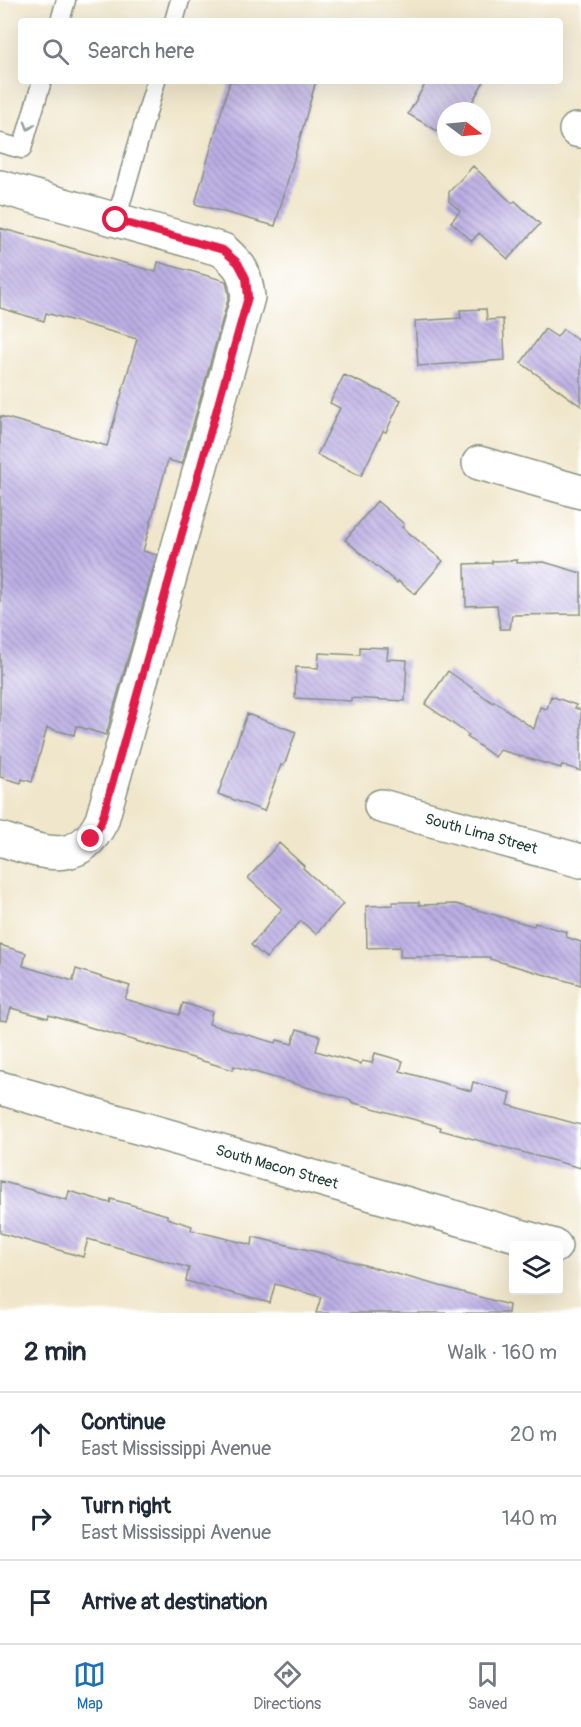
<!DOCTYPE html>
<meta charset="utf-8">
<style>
body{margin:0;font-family:Pangolin,sans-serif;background:#f6f6f7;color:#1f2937}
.controls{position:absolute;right:18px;bottom:18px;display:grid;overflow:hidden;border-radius:6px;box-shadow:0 6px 24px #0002}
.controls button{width:54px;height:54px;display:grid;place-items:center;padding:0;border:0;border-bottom:2px solid #e0e1e3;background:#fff;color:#1f2937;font:30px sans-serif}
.compass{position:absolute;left:437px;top:102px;width:54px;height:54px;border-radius:50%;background:#fff;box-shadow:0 6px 24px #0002;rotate:106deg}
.stop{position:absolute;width:18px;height:18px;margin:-14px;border:4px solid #e11d48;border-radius:50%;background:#fff}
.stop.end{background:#e11d48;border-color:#fff;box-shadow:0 2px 6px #0008}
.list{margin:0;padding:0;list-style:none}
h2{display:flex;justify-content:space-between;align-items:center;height:78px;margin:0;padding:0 24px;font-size:26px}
h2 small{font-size:20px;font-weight:400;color:#747a83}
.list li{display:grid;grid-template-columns:39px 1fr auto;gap:18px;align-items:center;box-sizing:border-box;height:84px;padding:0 24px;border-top:2px solid #e0e1e3}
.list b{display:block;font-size:22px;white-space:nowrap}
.list p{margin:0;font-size:20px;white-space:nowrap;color:#747a83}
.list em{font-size:20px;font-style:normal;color:#747a83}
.icon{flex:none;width:33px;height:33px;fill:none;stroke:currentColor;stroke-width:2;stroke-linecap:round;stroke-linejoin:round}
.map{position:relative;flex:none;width:581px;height:1313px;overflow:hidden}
.search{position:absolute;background:#fff;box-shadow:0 6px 24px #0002;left:18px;right:18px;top:18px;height:66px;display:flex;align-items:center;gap:15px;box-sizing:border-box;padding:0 21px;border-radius:6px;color:#747a83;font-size:22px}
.sheet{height:330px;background:#fff}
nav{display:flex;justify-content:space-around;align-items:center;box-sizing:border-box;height:84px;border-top:2px solid #e0e1e3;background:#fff;font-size:16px;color:#747a83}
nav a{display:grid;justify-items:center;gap:3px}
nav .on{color:#1f6fb2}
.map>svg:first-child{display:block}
</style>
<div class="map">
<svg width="581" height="1313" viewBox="0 0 581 1313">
<defs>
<pattern id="building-back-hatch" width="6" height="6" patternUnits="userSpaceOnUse" patternTransform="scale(1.5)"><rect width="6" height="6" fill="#bbaee4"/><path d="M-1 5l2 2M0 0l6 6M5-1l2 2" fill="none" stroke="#978fba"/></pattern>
</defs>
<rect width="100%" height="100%" fill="#fff"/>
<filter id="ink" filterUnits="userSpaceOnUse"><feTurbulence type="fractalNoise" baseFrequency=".0167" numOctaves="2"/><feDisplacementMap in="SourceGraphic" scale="12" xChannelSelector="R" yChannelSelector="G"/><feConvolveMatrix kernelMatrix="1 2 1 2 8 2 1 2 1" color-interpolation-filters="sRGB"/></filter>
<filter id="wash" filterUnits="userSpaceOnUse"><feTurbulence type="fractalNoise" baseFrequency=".008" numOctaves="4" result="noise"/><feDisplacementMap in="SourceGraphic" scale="24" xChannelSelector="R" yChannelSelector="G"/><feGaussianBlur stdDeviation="1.35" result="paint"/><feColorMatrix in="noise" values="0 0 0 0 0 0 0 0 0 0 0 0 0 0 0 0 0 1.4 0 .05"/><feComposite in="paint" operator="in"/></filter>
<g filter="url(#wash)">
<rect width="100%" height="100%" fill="#f0e6cb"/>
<g id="blocks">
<path fill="url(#building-back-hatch)" d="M230,81H316L275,226L195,204Z
M427,81H484L467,111H446V136L408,114Z
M473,166L512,203L515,201L540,224L508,259L479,233L472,241L451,222L460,211L449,201V192Z
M0,228L156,272L158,262L226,281L229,296L182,464L168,460L143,551L157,555L106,735L76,726L74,735L47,728L32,782L22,779L21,783L0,777V416L107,446L137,339L46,313L44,321L0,308Z
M486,309L487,320L503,319L505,360L418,366L415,321L461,318L460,310Z
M545,329L557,337L563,329L581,342V406L521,363Z
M344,375L401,400L386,432L383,431L361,476L317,455L340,408L330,403Z
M377,501L404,524L402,527L443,561L415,594L398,581L397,583L345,540Z
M517,560V563L544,562L581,573V614L512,615L510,629H500L497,605L466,606L465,564L492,563V561Z
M360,647L388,648L387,659L407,660L405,701L351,698V701L295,698L296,667L318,668L319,653L360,655Z
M448,671L493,703L494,701L534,729L540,707L547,709L551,696L576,705L575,708L581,710V771L562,765L561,768L500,750L495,757L467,737L469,735L425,704Z
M247,714L296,732L284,766L281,765L264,811L218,794Z
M279,843L304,866L303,868L343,904L316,934L301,921L266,958L251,945L282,909L248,878Z
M393,902H419V905L456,904L534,926L535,923L567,932L566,937L581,942V985L490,959V957H400V947L367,948L366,906L393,905Z
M0,945L26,953L23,966L73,981L76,969L130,986L125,999L179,1015L183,1003L212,1012L209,1024L276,1043L277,1040L292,1044L297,1029L320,1036L316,1051L361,1064L362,1061L372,1063L375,1053L403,1061L400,1071L471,1091L473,1082L511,1093L508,1105L581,1125V1168L440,1130L441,1127L351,1102V1100L234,1066L233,1070L49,1015L48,1018L11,1008L7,1021L0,1020Z
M0,1181L67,1200L69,1191L110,1203L111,1199L167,1215V1218L192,1226L191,1230L252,1245L253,1237L317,1252L509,1305L508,1313H316L321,1297L275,1284L270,1303L186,1281L189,1268L88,1239L83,1257L0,1233Z"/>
</g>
</g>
<g filter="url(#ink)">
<use href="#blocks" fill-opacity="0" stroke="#889280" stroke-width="1.5"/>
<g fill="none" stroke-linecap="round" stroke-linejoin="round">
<defs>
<path id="lane" d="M60,21L66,0
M174,21L180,0
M0,143L22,149L42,81
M116,220L156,81"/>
<g id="street">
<path d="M576,130L581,131"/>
<path d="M0,187L223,250C242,267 245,272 248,297L102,820C78,870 41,851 0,839"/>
<path d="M479,463L581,492"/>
<path id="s1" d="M381,806L581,861"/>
<path id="s2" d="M0,1088L555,1246"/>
</g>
</defs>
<use href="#lane" stroke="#889280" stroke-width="21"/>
<use href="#street" stroke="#889280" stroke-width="36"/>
<use href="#lane" stroke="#fff" stroke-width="18"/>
<use href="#street" stroke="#fff" stroke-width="33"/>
</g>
<defs><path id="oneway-chevron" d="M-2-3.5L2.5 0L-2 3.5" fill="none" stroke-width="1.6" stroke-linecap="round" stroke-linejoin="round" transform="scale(1.5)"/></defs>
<use stroke="#8f9e9a" href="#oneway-chevron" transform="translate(29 126) rotate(107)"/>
</g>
<g fill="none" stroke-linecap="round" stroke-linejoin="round" filter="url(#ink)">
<path stroke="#e11d48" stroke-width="8" d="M91,839L97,831L102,820L248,297L246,278L238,263L223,250L116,220"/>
</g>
<g text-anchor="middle" stroke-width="4.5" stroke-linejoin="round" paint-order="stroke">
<g font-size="15" fill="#1f3d34" stroke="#fff">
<text dy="5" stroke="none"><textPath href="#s1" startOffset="104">South Lima Street</textPath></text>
<text dy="5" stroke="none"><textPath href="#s2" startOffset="288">South Macon Street</textPath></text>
</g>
</g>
</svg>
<div class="controls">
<button><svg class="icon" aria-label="layers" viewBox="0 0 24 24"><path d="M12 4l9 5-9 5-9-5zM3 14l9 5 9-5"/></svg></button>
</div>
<svg class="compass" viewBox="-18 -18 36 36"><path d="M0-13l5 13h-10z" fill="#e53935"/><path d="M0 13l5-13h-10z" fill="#747a83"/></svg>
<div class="stop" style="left:116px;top:220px"></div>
<div class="stop end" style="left:91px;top:839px"></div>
<div class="search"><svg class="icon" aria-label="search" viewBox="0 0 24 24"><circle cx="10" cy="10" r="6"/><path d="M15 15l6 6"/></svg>Search here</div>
</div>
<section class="sheet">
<h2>2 min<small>Walk · 160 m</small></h2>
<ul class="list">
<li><svg class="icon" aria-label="ahead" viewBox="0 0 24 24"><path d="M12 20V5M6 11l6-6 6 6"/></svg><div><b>Continue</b><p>East Mississippi Avenue</p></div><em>20 m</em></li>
<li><svg class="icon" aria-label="right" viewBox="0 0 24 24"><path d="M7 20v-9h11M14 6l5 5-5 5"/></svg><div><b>Turn right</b><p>East Mississippi Avenue</p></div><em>140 m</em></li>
<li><svg class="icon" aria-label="arrive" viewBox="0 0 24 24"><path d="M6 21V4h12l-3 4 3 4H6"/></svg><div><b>Arrive at destination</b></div></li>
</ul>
</section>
<nav>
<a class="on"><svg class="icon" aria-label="map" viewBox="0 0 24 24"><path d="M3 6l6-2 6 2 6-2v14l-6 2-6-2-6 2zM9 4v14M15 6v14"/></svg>Map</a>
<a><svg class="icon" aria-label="directions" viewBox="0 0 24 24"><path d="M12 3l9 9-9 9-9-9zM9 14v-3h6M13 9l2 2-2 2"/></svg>Directions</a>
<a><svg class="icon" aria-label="saved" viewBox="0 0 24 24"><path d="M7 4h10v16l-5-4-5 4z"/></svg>Saved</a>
</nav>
